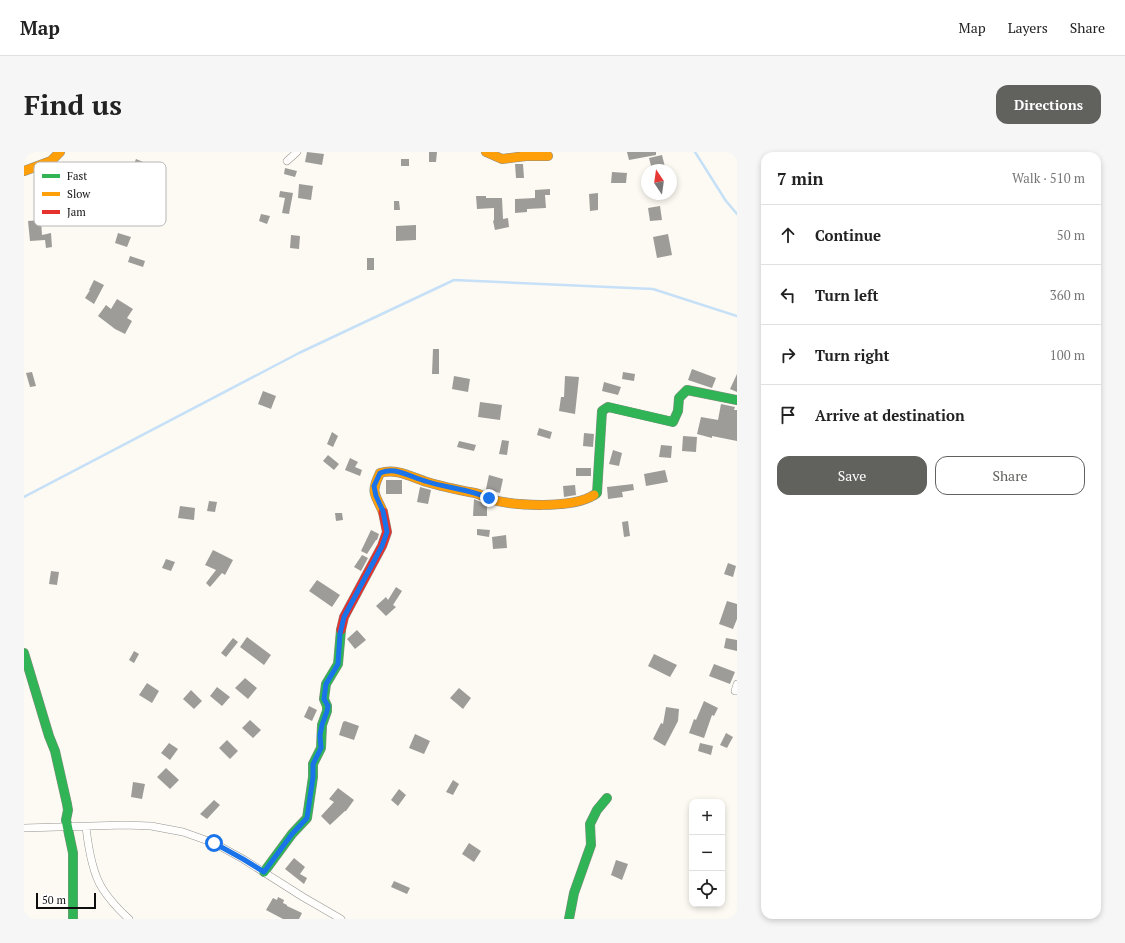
<!DOCTYPE html>
<meta charset="utf-8">
<style>
body{margin:0;font-family:"PT Serif",serif;background:#f6f6f6;color:#222}
.controls{position:absolute;right:12px;bottom:12px;display:grid;overflow:hidden;border-radius:8px;box-shadow:0 2px 6px #0003}
.controls button{width:36px;height:36px;display:grid;place-items:center;padding:0;border:0;border-bottom:1px solid #e0e0e0;background:#fff;color:#222;font:20px sans-serif}
.compass{position:absolute;left:617px;top:12px;width:36px;height:36px;border-radius:50%;background:#fff;box-shadow:0 2px 6px #0003;rotate:347deg}
.scale{position:absolute;left:12px;bottom:10px;width:60px;box-sizing:border-box;padding-left:4px;border:2px solid #0e0e0e;border-top:0;font-size:11px;line-height:14px;white-space:nowrap;color:#0e0e0e;-webkit-text-stroke:3px #fff;paint-order:stroke}
.stop{position:absolute;width:12px;height:12px;margin:-9px;border:3px solid #1a73e8;border-radius:50%;background:#fff}
.stop.end{background:#1a73e8;border-color:#fff;box-shadow:0 1px 4px #0008}
.list{margin:0;padding:0;list-style:none}
h2{display:flex;justify-content:space-between;align-items:center;height:52px;margin:0;padding:0 16px;font-size:17px}
h2 small{font-size:13px;font-weight:400;color:#767676}
.list li{display:grid;grid-template-columns:26px 1fr auto;gap:12px;align-items:center;box-sizing:border-box;height:60px;padding:0 16px;border-top:1px solid #e0e0e0}
.list b{display:block;font-size:15px;white-space:nowrap}
.list em{font-size:13px;font-style:normal;color:#767676}
.actions{display:flex;gap:8px;padding:12px 16px}
.actions a{flex:1;padding:9px 0;border:1px solid #61615e;border-radius:12px;text-align:center;font-size:14px;color:#61615e}
.actions .main{background:#61615e;color:#fff}
.icon{flex:none;width:22px;height:22px;fill:none;stroke:currentColor;stroke-width:2;stroke-linecap:round;stroke-linejoin:round}
.map{position:relative;flex:none;width:713px;height:767px;overflow:hidden;border-radius:12px}
header{display:flex;align-items:center;gap:24px;box-sizing:border-box;height:56px;padding:0 20px;background:#fff;border-bottom:1px solid #e0e0e0}
header strong{font-size:19px}
nav{display:flex;gap:22px;margin-inline-start:auto;font-size:14px}
.intro{display:flex;align-items:center;justify-content:space-between;box-sizing:border-box;height:96px;padding:0 24px}
h1{margin:0;font-size:28px}
.button{padding:10px 18px;border-radius:12px;background:#61615e;color:#fff;font-size:14px;font-weight:700}
main{display:flex;gap:24px;padding:0 24px}
aside{flex:1;background:#fff;border-radius:12px;box-shadow:0 2px 6px #0003}
.map>svg:first-child{display:block}
</style>
<header>
<strong>Map</strong>
<nav><a>Map</a><a>Layers</a><a>Share</a></nav>
</header>
<div class="intro"><h1>Find us</h1><a class="button">Directions</a></div>
<main>
<div class="map">
<svg width="713" height="767" viewBox="0 0 713 767">
<rect width="100%" height="100%" fill="#fcfaf2"/>
<g fill="none" stroke-linecap="round" stroke-linejoin="round">
<path stroke="#c6e0f8" stroke-width="2.5" d="M671,0L702,49L713,62
M0,345L275,201L430,128L629,137L713,164"/>
</g>
<path fill="#9e9c98" d="M283,0L300,2L298,13L281,10Z
M405,0H413L412,10H405Z
M603,0H632V3L605,8Z
M638,3L641,15L628,18L625,6Z
M112,7L124,12L121,21L108,17Z
M377,7H385V14H377Z
M491,12H499L500,26H492Z
M261,16L273,19L271,25L260,22Z
M588,20L603,21L602,31H587Z
M275,32L289,34L287,48L274,46Z
M526,37V43H521L522,56L503,57V60L491,61V47L511,46V38Z
M256,39L269,41L265,62L258,61L261,46L255,45Z
M574,41V58L566,59L565,42Z
M452,44H462V46H478L479,67L484,66L485,75L471,78L469,69L470,68V56L453,57Z
M370,49H375L376,58H370Z
M636,54L638,68L626,69L624,56Z
M237,62L246,64L243,72L235,69Z
M17,68L18,83L27,81L28,95L22,96L21,88L6,89L4,69Z
M392,73V88L372,89V74Z
M94,81L107,85L103,95L91,91Z
M644,82L648,103L633,106L629,85Z
M267,83L276,84L275,97L266,96Z
M106,104L121,109L119,115L104,110Z
M343,106H350V118H343Z
M70,128L80,133L70,152L61,146L66,138H65Z
M93,147L109,157L103,166L108,169L101,182L91,177L74,164L82,153L87,157Z
M409,197H415V222H408Z
M668,217L692,226L688,236L664,228Z
M8,220L12,234L6,235L2,221Z
M599,220L611,222L610,229L598,227Z
M713,222V240L706,237Z
M430,224L446,227L444,240L428,237Z
M541,224L555,225L551,262L535,259L537,245H540Z
M580,230L597,235L594,243L578,239Z
M239,239L252,244L247,257L234,252Z
M456,250L478,253L476,268L454,265Z
M697,252L711,255L710,258H713V289L688,284V286L673,282L677,265L694,268Z
M515,276L528,280L526,287L513,283Z
M308,280L314,284L309,295L303,292Z
M560,281L570,282L569,295L559,294Z
M659,284L673,285L672,300L658,299Z
M478,288L485,289L483,303L475,302Z
M435,289L452,293L450,299L433,295Z
M637,293L648,294L647,306L635,305Z
M589,298L598,301L595,314L585,312Z
M304,303L315,312L310,318L299,309Z
M326,306L334,310L331,315L338,318L336,324L321,318Z
M552,316H567V324H552Z
M641,318L644,330L622,334L620,322Z
M465,323L479,327L476,341L462,337Z
M362,328H378V342H362Z
M609,332L610,338L598,340L599,345L584,347L583,335Z
M551,333L552,343L540,345L539,334Z
M396,335L407,338L404,352L393,350Z
M450,347L463,353V364H449Z
M185,349L193,350L191,360L183,359Z
M156,354L171,356L170,368L154,366Z
M311,361H318L319,368L312,369Z
M604,369L606,384L600,385L598,370Z
M453,377L466,378L465,385L453,383Z
M347,378L355,382L353,388H352L343,402L337,399Z
M482,383L483,396L469,397L468,385Z
M189,398L209,408L201,423L198,421L186,435L182,431L192,418L181,413Z
M338,403L344,406L337,419L330,415Z
M142,407L151,410L147,419L138,416Z
M704,411L712,414L709,425L700,422Z
M27,419L35,420L33,433L25,432Z
M293,428L316,443L308,455L285,439Z
M372,435L378,439L369,453L372,455L362,464L352,454L362,445L364,448Z
M703,449L713,452V467L709,477L695,472Z
M333,478L342,488L331,497L323,487Z
M223,485L247,503L240,513L216,495Z
M209,486L214,490L202,505L197,501Z
M702,486L713,488V499L700,496Z
M110,499L115,502L110,511L105,508Z
M630,502L653,513L646,525L624,514Z
M690,512L711,520L706,532L685,524Z
M221,526L233,536L224,547L211,536Z
M123,531L135,539L128,551L115,543Z
M193,535L206,545L198,554L186,544Z
M435,536L447,546L439,557L426,546Z
M167,538L178,549L170,557L159,547Z
M680,549L694,556L690,564L688,563L680,586L665,581L670,567L672,568Z
M285,554L293,558L288,569L280,565Z
M642,555L655,557L654,569L641,594L629,587L637,571L639,572Z
M226,568L237,578L229,586L218,576Z
M321,569L335,574L330,588L315,583L319,570Z
M702,581L709,585L703,596L696,593Z
M391,582L406,589L400,602L385,596Z
M203,588L214,599L206,607L195,596Z
M145,591L154,597L146,608L137,601Z
M676,591L689,594L687,603L674,599Z
M142,616L155,628L146,637L133,625Z
M429,628L435,632L429,643L422,640Z
M109,630L121,632L118,647L107,645Z
M314,636L330,648L322,659H321L306,673L297,664L310,650L305,647Z
M375,637L382,643L374,654L367,648Z
M190,648L196,653L183,667L176,662Z
M445,691L457,699L450,710L438,702Z
M270,706L281,715L276,722L283,726L280,732L261,717Z
M592,708L604,712L598,728L587,723Z
M370,729L386,736L383,742L367,735Z
M254,745L260,748L259,751L263,753V754L278,761L275,767H259L242,758L249,746L253,748Z"/>
<g fill="none" stroke-linecap="round" stroke-linejoin="round">
<defs>
<path id="street" d="M263,9L273,0
M713,532L711,539H713
M62,675C64,693 68,720 78,736C85,747 95,758 105,767
M0,676L101,673L127,674L159,680L190,691L219,707L279,745L317,767"/>
<path id="fast" d="M570,343L573,341L578,259L584,255L649,270L654,259L655,246L663,238L713,248
M0,501L25,584L31,599L43,652L44,658L42,668L49,701V767
M240,720L268,682L283,666L289,625V612L297,596L298,573L303,559V554L300,547L302,532L314,512L317,478
M545,767L550,741L567,693L566,672L573,658L583,646"/>
<path id="slow" d="M462,0L478,7L502,4H524
M0,19L27,9L36,0
M359,360C351,341 346,342 356,321C373,316 387,325 403,330C419,335 435,338 451,341C456,342 460,345 465,347C490,354 548,357 570,343"/>
<path id="jam" d="M317,478L320,465L358,394L363,380L359,360"/>
</defs>
<use href="#street" stroke="#959491" stroke-width="8"/>
<use href="#fast" stroke="#8c8b87" stroke-width="10"/>
<use href="#slow" stroke="#8c8b87" stroke-width="10"/>
<use href="#jam" stroke="#8c8b87" stroke-width="10"/>
<use href="#street" stroke="#fffefd" stroke-width="7"/>
<use href="#fast" stroke="#30b455" stroke-width="9"/>
<use href="#slow" stroke="#ff9f0a" stroke-width="9"/>
<use href="#jam" stroke="#e5322d" stroke-width="9"/>
</g>
<g fill="none" stroke-linecap="round" stroke-linejoin="round">
<path stroke="#1a73e8" stroke-width="5" d="M190,691L219,707L240,720L268,682L283,666L289,625V612L297,596L296,583L298,573L303,559L304,554L300,547L302,532L314,512L316,482L320,465L358,394L363,380L359,359L352,344L350,334L356,321C361,319 365,318 371,319C381,321 391,326 401,329C422,336 445,337 465,346"/>
</g>
<rect x="10" y="10" width="132" height="64" rx="6" fill="#fff" stroke="#b7b7b7" stroke-width="1"/>
<rect x="18" y="22" width="18" height="4" fill="#30b455"/>
<rect x="18" y="40" width="18" height="4" fill="#ff9f0a"/>
<rect x="18" y="58" width="18" height="4" fill="#e5322d"/>
<g font-size="11" fill="#0e0e0e">
<text x="43" y="28">Fast</text>
<text x="43" y="46">Slow</text>
<text x="43" y="64">Jam</text>
</g>
</svg>
<div class="controls">
<button>+</button>
<button>−</button>
<button><svg class="icon" aria-label="locate" viewBox="0 0 24 24"><circle cx="12" cy="12" r="6"/><path d="M12 2v4M12 18v4M2 12h4M18 12h4"/></svg></button>
</div>
<svg class="compass" viewBox="-18 -18 36 36"><path d="M0-13l5 13h-10z" fill="#e53935"/><path d="M0 13l5-13h-10z" fill="#767676"/></svg>
<div class="scale">50 m</div>
<div class="stop" style="left:190px;top:691px"></div>
<div class="stop end" style="left:465px;top:346px"></div>
</div>
<aside>
<h2>7 min<small>Walk · 510 m</small></h2>
<ul class="list">
<li><svg class="icon" aria-label="ahead" viewBox="0 0 24 24"><path d="M12 20V5M6 11l6-6 6 6"/></svg><div><b>Continue</b></div><em>50 m</em></li>
<li><svg class="icon" aria-label="left" viewBox="0 0 24 24"><path d="M17 20v-9H6M10 6l-5 5 5 5"/></svg><div><b>Turn left</b></div><em>360 m</em></li>
<li><svg class="icon" aria-label="right" viewBox="0 0 24 24"><path d="M7 20v-9h11M14 6l5 5-5 5"/></svg><div><b>Turn right</b></div><em>100 m</em></li>
<li><svg class="icon" aria-label="arrive" viewBox="0 0 24 24"><path d="M6 21V4h12l-3 4 3 4H6"/></svg><div><b>Arrive at destination</b></div></li>
</ul>
<div class="actions"><a class="main">Save</a><a>Share</a></div>
</aside>
</main>
